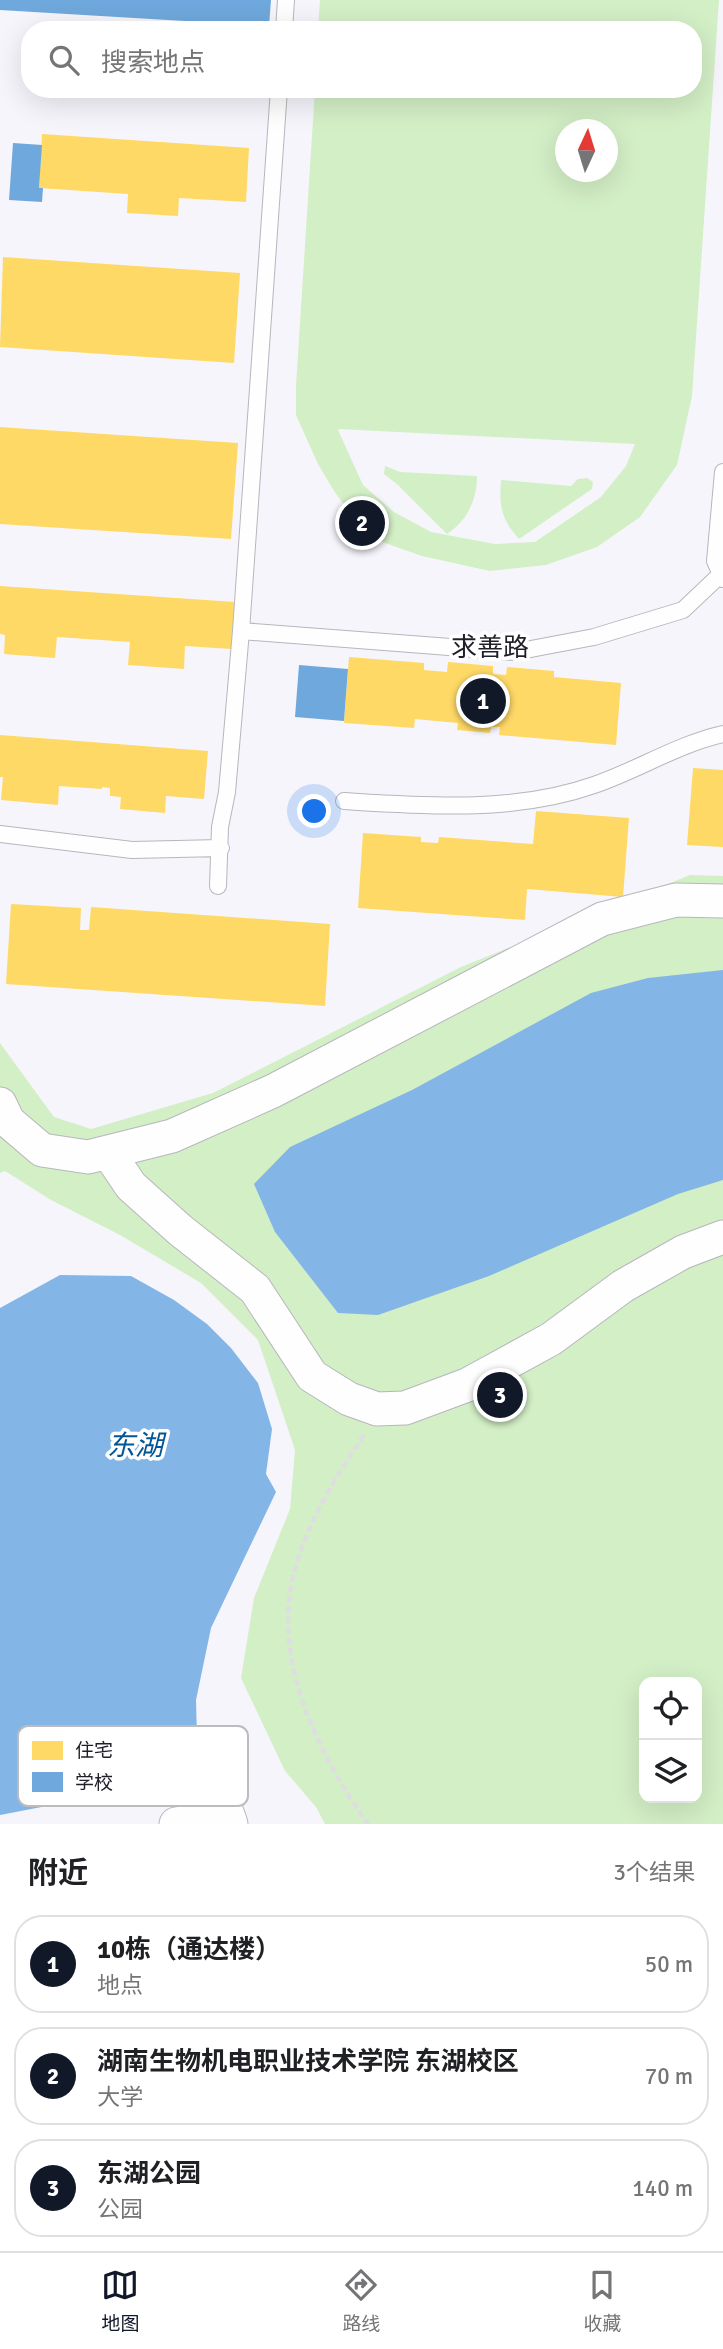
<!DOCTYPE html>
<html lang="zh">
<meta charset="utf-8">
<style>
body{margin:0;font-family:Signika,"Noto Sans SC",sans-serif;background:#f6f6f6;color:#202124}
.controls{position:absolute;right:21px;bottom:21px;display:grid;overflow:hidden;border-radius:14px;box-shadow:0 7px 28px #0002}
.controls button{width:63px;height:63px;display:grid;place-items:center;padding:0;border:0;border-bottom:2px solid #e0e0e0;background:#fff;color:#202124;font:35px sans-serif}
.compass{position:absolute;left:555px;top:119px;width:63px;height:63px;border-radius:50%;background:#fff;box-shadow:0 7px 28px #0002;rotate:4deg}
.you{position:absolute;left:315px;top:812px;width:24px;height:24px;margin:-18px;border:5px solid #fff;border-radius:50%;background:#1a73e8;box-shadow:0 0 0 10px #1a73e833}
.badge{display:grid;place-items:center;width:46px;height:46px;border-radius:50%;background:#111827;color:#fff;font-size:23px;font-weight:700}
.pin{position:absolute;translate:-50% -50%;border:4px solid #fff;box-shadow:0 2px 7px #0006}
.list{margin:0;padding:0;list-style:none}
h2{display:flex;justify-content:space-between;align-items:center;height:91px;margin:0;padding:0 28px;font-size:30px}
h2 small{font-size:23px;font-weight:400;color:#757577}
.list li{display:grid;grid-template-columns:46px 1fr auto;gap:21px;align-items:center;box-sizing:border-box;height:98px;margin:0 14px 14px;padding:0 14px;border:2px solid #e0e0e0;border-radius:28px}
.list b{display:block;font-size:26px;white-space:nowrap}
.list p{margin:0;font-size:23px;white-space:nowrap;color:#757577}
.list em{font-size:23px;font-style:normal;color:#757577}
.icon{flex:none;width:38px;height:38px;fill:none;stroke:currentColor;stroke-width:2;stroke-linecap:round;stroke-linejoin:round}
.map{position:relative;flex:none;width:723px;height:1824px;overflow:hidden}
.search{position:absolute;background:#fff;box-shadow:0 7px 28px #0002;left:21px;right:21px;top:21px;height:77px;display:flex;align-items:center;gap:18px;box-sizing:border-box;padding:0 24px;border-radius:28px;color:#757577;font-size:26px}
.sheet{height:427px;background:#fff}
nav{display:flex;justify-content:space-around;align-items:center;box-sizing:border-box;height:98px;border-top:2px solid #e0e0e0;background:#fff;font-size:19px;color:#757577}
nav a{display:grid;justify-items:center;gap:4px}
nav .on{color:#111827}
.map>svg:first-child{display:block}
</style>
<div class="map">
<svg width="723" height="1824" viewBox="0 0 723 1824">
<rect width="100%" height="100%" fill="#f6f5fb"/>
<path fill="#d3efc6" fill-rule="evenodd" d="M320,0H719L692,396L677,465L640,517L597,547L546,565L490,571L422,556L368,537L334,491L318,464L296,415V386L315,89H693V30H318ZM566,130H608V172H566ZM338,430L339,429L635,444L626,466L601,497L535,542L495,544L431,532L394,512L363,485Z
M385,466L400,472L477,476C477,500 467,521 447,534L398,485L384,474Z
M587,478L593,482L592,489L519,539C501,519 499,506 501,480L571,486L578,479Z
M690,875L723,876V1824H325L316,1807L285,1771L241,1678L254,1598L290,1509L295,1450L258,1340L201,1283L120,1235L51,1200L5,1171L0,1173V1043L54,1117L91,1129L213,1093L461,967ZM644,1682H697V1798H644Z"/>
<path fill="#83b5e7" d="M723,970V1180L678,1194L489,1276L378,1315L338,1313L275,1232L254,1184L290,1147L412,1090L591,993L648,978Z
M60,1275L131,1276L174,1300L207,1324L231,1348L258,1383L272,1429L266,1474L276,1492L211,1628L196,1700L198,1777L0,1815V1308Z"/>
<path fill="#ffd966" d="M42,134L249,148L246,202L179,198L178,216L127,213L128,194L39,188Z
M3,257L240,273L234,363L0,347Z
M0,427L238,443L231,539L0,524Z
M0,586L235,602L231,649L185,646L184,669L128,665L130,642L57,637L55,658L4,654L5,635L0,634Z
M349,657L424,663V670L447,672L448,662L493,666V674L506,675L507,667L554,671V677L621,683L616,745L499,735L500,727H491L490,733L457,730L458,723L415,719L414,728L344,723Z
M0,735L208,751L204,799L166,796L165,813L120,809L121,797L110,796V788L102,787V789L59,786L58,805L1,800L3,777H0Z
M693,768L723,770V847L687,845Z
M536,811L629,818L623,897L527,889L525,920L358,908L363,833L421,837V842L438,843L439,837L533,844Z
M11,904L81,908L80,930H89L91,907L330,924L325,1006L6,984Z"/>
<path fill="#6fa8dc" d="M0,0H271L269,26L0,10Z
M13,143L42,145L39,188H43L42,202L9,200Z
M299,665L348,669L344,721L295,717Z"/>
<g fill="none" stroke-linecap="round" stroke-linejoin="round">
<defs>
<path id="lane" d="M284,30L286,0
M723,472L715,561L723,579
M241,631L515,652L594,637L683,610L721,574
M344,801C426,806 515,813 594,785C638,770 678,744 723,734
M0,834L132,850L221,848
M218,886L220,827L227,792L241,631L279,89"/>
<path id="street" d="M0,1104L8,1121L42,1150L88,1157L172,1136L273,1091L602,919L676,900L723,901
M108,1152L131,1186L180,1230L255,1289L312,1376L349,1399L377,1409L405,1408L467,1385L551,1339L623,1286L683,1252L723,1237
M176,1824L228,1815L231,1824"/>
</defs>
<use href="#lane" stroke="#b7b6bc" stroke-width="18"/>
<use href="#street" stroke="#b7b6bc" stroke-width="35"/>
<path stroke="#dedee1" stroke-width="4.5" stroke-dasharray="7 3.5" stroke-linecap="butt" d="M364,1435C335,1478 305,1526 293,1577C273,1664 319,1755 368,1824"/>
<use href="#lane" stroke="#fefefe" stroke-width="16"/>
<use href="#street" stroke="#fefefe" stroke-width="33"/>
</g>
<g text-anchor="middle" stroke-width="7" stroke-linejoin="round" paint-order="stroke">
<g font-size="26" fill="#201e27" stroke="#fff">
<text x="490" y="656">求善路</text>
</g>
<g font-size="28" font-style="italic" fill="#005696" stroke="#fff">
<text x="135" y="1455">东湖</text>
</g>
</g>
<rect x="18" y="1726" width="230" height="80" rx="10" fill="#fff" stroke="#bcbcbe" stroke-width="2"/>
<rect x="32" y="1741" width="31" height="19" fill="#ffd966"/>
<rect x="32" y="1772" width="31" height="20" fill="#6fa8dc"/>
<g font-size="19" fill="#201e27">
<text x="75" y="1757">住宅</text>
<text x="75" y="1789">学校</text>
</g>
</svg>
<div class="controls">
<button><svg class="icon" aria-label="locate" viewBox="0 0 24 24"><circle cx="12" cy="12" r="6"/><path d="M12 2v4M12 18v4M2 12h4M18 12h4"/></svg></button>
<button><svg class="icon" aria-label="layers" viewBox="0 0 24 24"><path d="M12 4l9 5-9 5-9-5zM3 14l9 5 9-5"/></svg></button>
</div>
<svg class="compass" viewBox="-18 -18 36 36"><path d="M0-13l5 13h-10z" fill="#e53935"/><path d="M0 13l5-13h-10z" fill="#757577"/></svg>
<div class="you"></div>
<div class="pin badge" style="left:483px;top:701px">1</div>
<div class="pin badge" style="left:362px;top:523px">2</div>
<div class="pin badge" style="left:500px;top:1395px">3</div>
<div class="search"><svg class="icon" aria-label="search" viewBox="0 0 24 24"><circle cx="10" cy="10" r="6"/><path d="M15 15l6 6"/></svg>搜索地点</div>
</div>
<section class="sheet">
<h2>附近<small>3个结果</small></h2>
<ul class="list">
<li><span class="badge">1</span><div><b>10栋（通达楼）</b><p>地点</p></div><em>50 m</em></li>
<li><span class="badge">2</span><div><b>湖南生物机电职业技术学院 东湖校区</b><p>大学</p></div><em>70 m</em></li>
<li><span class="badge">3</span><div><b>东湖公园</b><p>公园</p></div><em>140 m</em></li>
</ul>
</section>
<nav>
<a class="on"><svg class="icon" aria-label="map" viewBox="0 0 24 24"><path d="M3 6l6-2 6 2 6-2v14l-6 2-6-2-6 2zM9 4v14M15 6v14"/></svg>地图</a>
<a><svg class="icon" aria-label="directions" viewBox="0 0 24 24"><path d="M12 3l9 9-9 9-9-9zM9 14v-3h6M13 9l2 2-2 2"/></svg>路线</a>
<a><svg class="icon" aria-label="saved" viewBox="0 0 24 24"><path d="M7 4h10v16l-5-4-5 4z"/></svg>收藏</a>
</nav>
